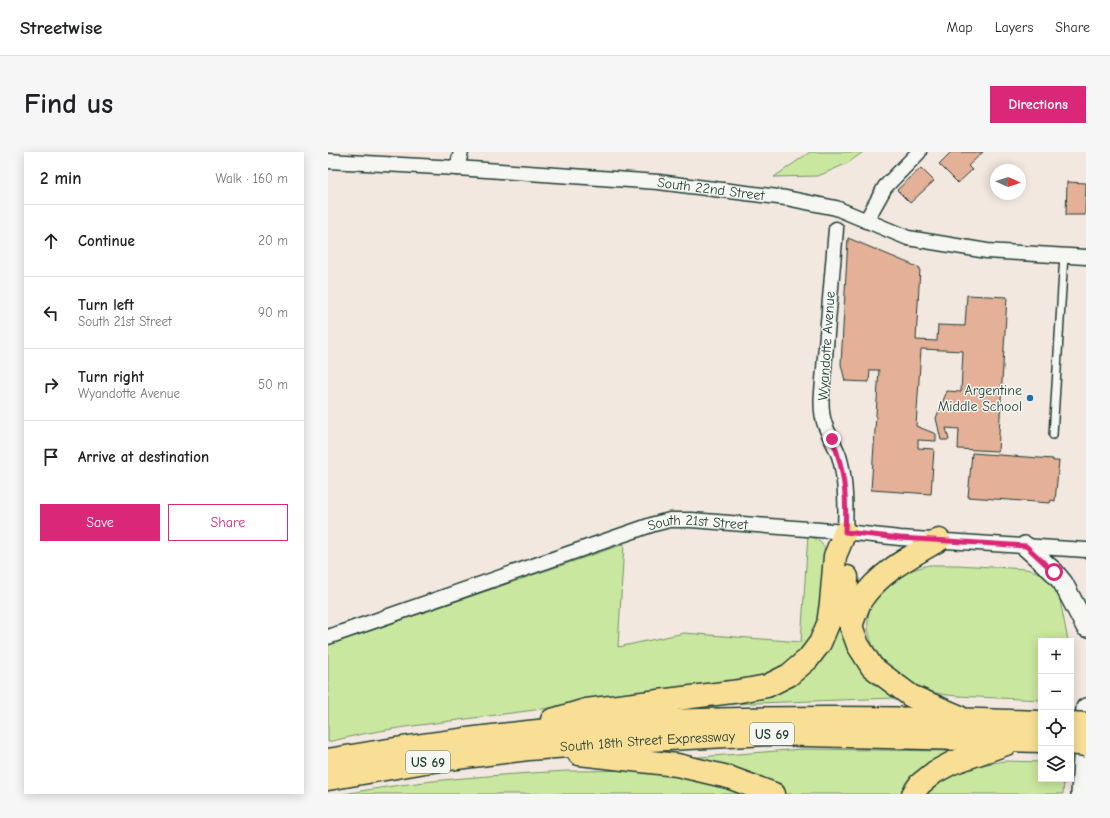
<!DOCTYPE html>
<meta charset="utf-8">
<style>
body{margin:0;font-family:"Comic Neue",sans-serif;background:#f6f6f6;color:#202124}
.controls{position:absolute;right:12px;bottom:12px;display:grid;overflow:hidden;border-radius:0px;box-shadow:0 2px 10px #0003}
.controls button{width:36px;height:36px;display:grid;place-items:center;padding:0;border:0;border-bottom:1px solid #e0e0e0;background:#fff;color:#202124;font:20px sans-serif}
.compass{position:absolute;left:662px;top:12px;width:36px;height:36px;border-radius:50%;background:#fff;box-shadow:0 2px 10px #0003;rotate:93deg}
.stop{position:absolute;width:12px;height:12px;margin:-9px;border:3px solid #db2777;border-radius:50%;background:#fff}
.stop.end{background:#db2777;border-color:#fff;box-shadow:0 1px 4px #0008}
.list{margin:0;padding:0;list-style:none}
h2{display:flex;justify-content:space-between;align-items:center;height:52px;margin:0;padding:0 16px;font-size:17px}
h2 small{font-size:13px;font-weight:400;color:#757577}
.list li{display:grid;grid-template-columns:26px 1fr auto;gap:12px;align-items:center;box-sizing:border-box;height:72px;padding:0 16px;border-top:1px solid #e0e0e0}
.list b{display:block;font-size:15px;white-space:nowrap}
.list p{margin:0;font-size:13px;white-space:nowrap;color:#757577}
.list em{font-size:13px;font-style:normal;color:#757577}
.actions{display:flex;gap:8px;padding:12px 16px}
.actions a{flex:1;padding:9px 0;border:1px solid #db2777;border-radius:0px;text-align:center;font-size:14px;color:#db2777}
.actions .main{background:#db2777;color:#fff}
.icon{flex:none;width:22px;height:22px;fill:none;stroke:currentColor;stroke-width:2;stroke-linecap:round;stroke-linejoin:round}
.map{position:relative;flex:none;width:758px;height:642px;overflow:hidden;border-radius:0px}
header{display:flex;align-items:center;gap:24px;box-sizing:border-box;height:56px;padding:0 20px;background:#fff;border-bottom:1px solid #e0e0e0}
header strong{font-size:19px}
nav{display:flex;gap:22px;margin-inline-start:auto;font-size:14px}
.intro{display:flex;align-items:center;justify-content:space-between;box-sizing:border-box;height:96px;padding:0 24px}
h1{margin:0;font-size:28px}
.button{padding:10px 18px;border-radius:0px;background:#db2777;color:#fff;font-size:14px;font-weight:700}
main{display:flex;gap:24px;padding:0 24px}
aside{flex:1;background:#fff;border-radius:0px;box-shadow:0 2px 10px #0003}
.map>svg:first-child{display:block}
</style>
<header>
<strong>Streetwise</strong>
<nav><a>Map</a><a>Layers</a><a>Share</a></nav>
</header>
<div class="intro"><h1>Find us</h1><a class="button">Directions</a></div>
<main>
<aside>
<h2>2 min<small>Walk · 160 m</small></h2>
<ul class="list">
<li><svg class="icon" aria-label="ahead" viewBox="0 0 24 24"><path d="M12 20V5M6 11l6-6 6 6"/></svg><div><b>Continue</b></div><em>20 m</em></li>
<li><svg class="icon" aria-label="left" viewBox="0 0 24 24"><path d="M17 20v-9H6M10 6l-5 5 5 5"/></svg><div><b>Turn left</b><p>South 21st Street</p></div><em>90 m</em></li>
<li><svg class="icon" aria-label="right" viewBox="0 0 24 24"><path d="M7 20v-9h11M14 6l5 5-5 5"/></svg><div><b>Turn right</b><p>Wyandotte Avenue</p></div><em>50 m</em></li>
<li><svg class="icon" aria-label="arrive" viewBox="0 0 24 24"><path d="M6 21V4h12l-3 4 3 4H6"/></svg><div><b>Arrive at destination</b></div></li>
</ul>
<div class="actions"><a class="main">Save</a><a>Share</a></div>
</aside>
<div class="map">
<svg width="758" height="642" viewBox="0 0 758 642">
<rect width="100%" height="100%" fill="#f2e8e0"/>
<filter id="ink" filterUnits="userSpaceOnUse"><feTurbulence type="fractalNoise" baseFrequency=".025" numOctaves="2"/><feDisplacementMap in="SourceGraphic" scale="8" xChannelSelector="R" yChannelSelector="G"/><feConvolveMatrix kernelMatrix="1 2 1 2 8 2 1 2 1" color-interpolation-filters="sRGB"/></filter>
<g filter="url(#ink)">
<path fill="#c9e79e" stroke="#749269" d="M482,0H535L520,11L490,24L446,25Z
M480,383C489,387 494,390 498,399L495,458L480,493L455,517L420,530L77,575L34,582L0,590V493L296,392L290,495L356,481L473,490Z
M601,413H629L698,417C712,420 719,425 729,434L727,436L732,448L740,489H713V548C692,547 671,546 649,545C630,544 611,544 593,536C562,524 529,489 543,454C547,444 561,431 570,425C578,419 591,416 601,413Z
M508,465L568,543L567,546L401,552V546L439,540Z
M475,597L621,599L622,605L577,642H458L443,635L358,606Z
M677,609L713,610V627H736L735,642H599C620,620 648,613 677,609Z
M239,619C271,619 305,617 337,621C365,625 392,634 420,642H16C90,628 165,623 239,619Z"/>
<path fill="#e4b097" stroke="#1f3d34" d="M623,0H655L640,14L644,18L630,31L611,12Z
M593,16L606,29L582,51L569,38Z
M739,30L758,31L757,63H738Z
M520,86L592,116L588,188L609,189L610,173L637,174L639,143L679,145L670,299L630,297L631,277L618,276L621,288H613L608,266L619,239L633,240L635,199L593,197L588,274L608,282V289L590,288V296L606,297L603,342L543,338L551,218H542L541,230L517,229L513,212Z
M644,301L725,307V309H731L727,349L723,348L722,351L640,345Z"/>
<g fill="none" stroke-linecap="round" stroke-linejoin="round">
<defs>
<path id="lane" d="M725,283L736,103"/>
<g id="street">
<path id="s1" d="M0,9L129,16L330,30L458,46L508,56L580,86L659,99L758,105"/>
<path d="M129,16L133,0"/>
<path d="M538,69L557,35L591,0"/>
<path d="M508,77L494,240C493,251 493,262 497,273C501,283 507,293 511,304C518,326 518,357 517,380"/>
<path id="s2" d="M0,485L326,372L342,368H363L517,380L572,386L758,398"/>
</g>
<path id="secondary" d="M697,394L726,420L735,431L758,475
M753,642L758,556"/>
<g id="highway">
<path d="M519,425L518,452L523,474L530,493L544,515L583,544L630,564"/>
<path d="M523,474C526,466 529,456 533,448C552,420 582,405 611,388"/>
<path d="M224,568L258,558L412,539L439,534L461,523L480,507L492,491L500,472L503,451L507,404L517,380"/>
<path d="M251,602L349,613L400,625L446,642"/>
<path d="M0,608C70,596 140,586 210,579C236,576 263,573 289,571C430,564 572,565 713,570"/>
<path id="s3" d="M0,627L97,610L200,597L320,588L440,582L713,589"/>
<path d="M585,642L592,632L607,620L624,611L678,592"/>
</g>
</defs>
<use href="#lane" stroke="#1f3d34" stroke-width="10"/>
<use href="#street" stroke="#1f3d34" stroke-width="17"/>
<use href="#secondary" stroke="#1f3d34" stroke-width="22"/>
<use href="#highway" stroke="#1f3d34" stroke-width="25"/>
<use href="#lane" stroke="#f6f6f2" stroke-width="7"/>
<use href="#street" stroke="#f6f6f2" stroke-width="14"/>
<use href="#secondary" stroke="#f6f6f2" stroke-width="19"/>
<use href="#highway" stroke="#f9df96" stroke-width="22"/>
<defs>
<path id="highway-bridge" d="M743,571L758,572
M743,591L758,593"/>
</defs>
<use href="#highway-bridge" stroke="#1f3d34" stroke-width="25" stroke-linecap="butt"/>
<use href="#highway-bridge" stroke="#f9df96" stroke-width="22"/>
</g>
</g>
<g fill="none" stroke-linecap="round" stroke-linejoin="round" filter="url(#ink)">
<path stroke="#db2777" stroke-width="5" d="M504,287C517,318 519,347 517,380L572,386L698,394L726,420"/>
</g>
<circle fill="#1f6fb2" stroke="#f6f6f2" stroke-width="1.5" cx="702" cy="246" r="4"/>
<g text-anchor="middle" stroke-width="3" stroke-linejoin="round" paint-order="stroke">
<g fill="#f6f6f2" stroke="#60746d" stroke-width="1">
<rect x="422" y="571" width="44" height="22" rx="3"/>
<rect x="78" y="599" width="44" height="22" rx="3"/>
</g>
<g font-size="13" font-weight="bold" fill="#1f3d34">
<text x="444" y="587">US 69</text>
<text x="100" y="615">US 69</text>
</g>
<g font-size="14" fill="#1f3d34" stroke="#f6f6f2">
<text dy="5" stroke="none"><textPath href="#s1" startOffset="384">South 22nd Street</textPath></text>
<text transform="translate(498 194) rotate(-86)" y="5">Wyandotte Avenue</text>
<text dy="5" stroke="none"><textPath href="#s2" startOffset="389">South 21st Street</textPath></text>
<text dy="5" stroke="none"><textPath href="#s3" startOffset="322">South 18th Street Expressway</textPath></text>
</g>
<g font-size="14" fill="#1f3d34" stroke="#f6f6f2" text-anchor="end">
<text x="694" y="243">Argentine<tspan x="694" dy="16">Middle School</tspan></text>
</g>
</g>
</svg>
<div class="controls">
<button>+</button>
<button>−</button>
<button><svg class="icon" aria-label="locate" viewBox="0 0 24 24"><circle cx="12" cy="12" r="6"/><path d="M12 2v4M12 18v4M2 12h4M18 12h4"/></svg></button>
<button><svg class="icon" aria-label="layers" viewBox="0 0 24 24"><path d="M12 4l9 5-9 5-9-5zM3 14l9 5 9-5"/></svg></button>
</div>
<svg class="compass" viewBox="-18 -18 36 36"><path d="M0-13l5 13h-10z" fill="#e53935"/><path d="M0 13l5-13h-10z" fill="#757577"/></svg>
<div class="stop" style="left:726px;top:420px"></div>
<div class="stop end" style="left:504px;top:287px"></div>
</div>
</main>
